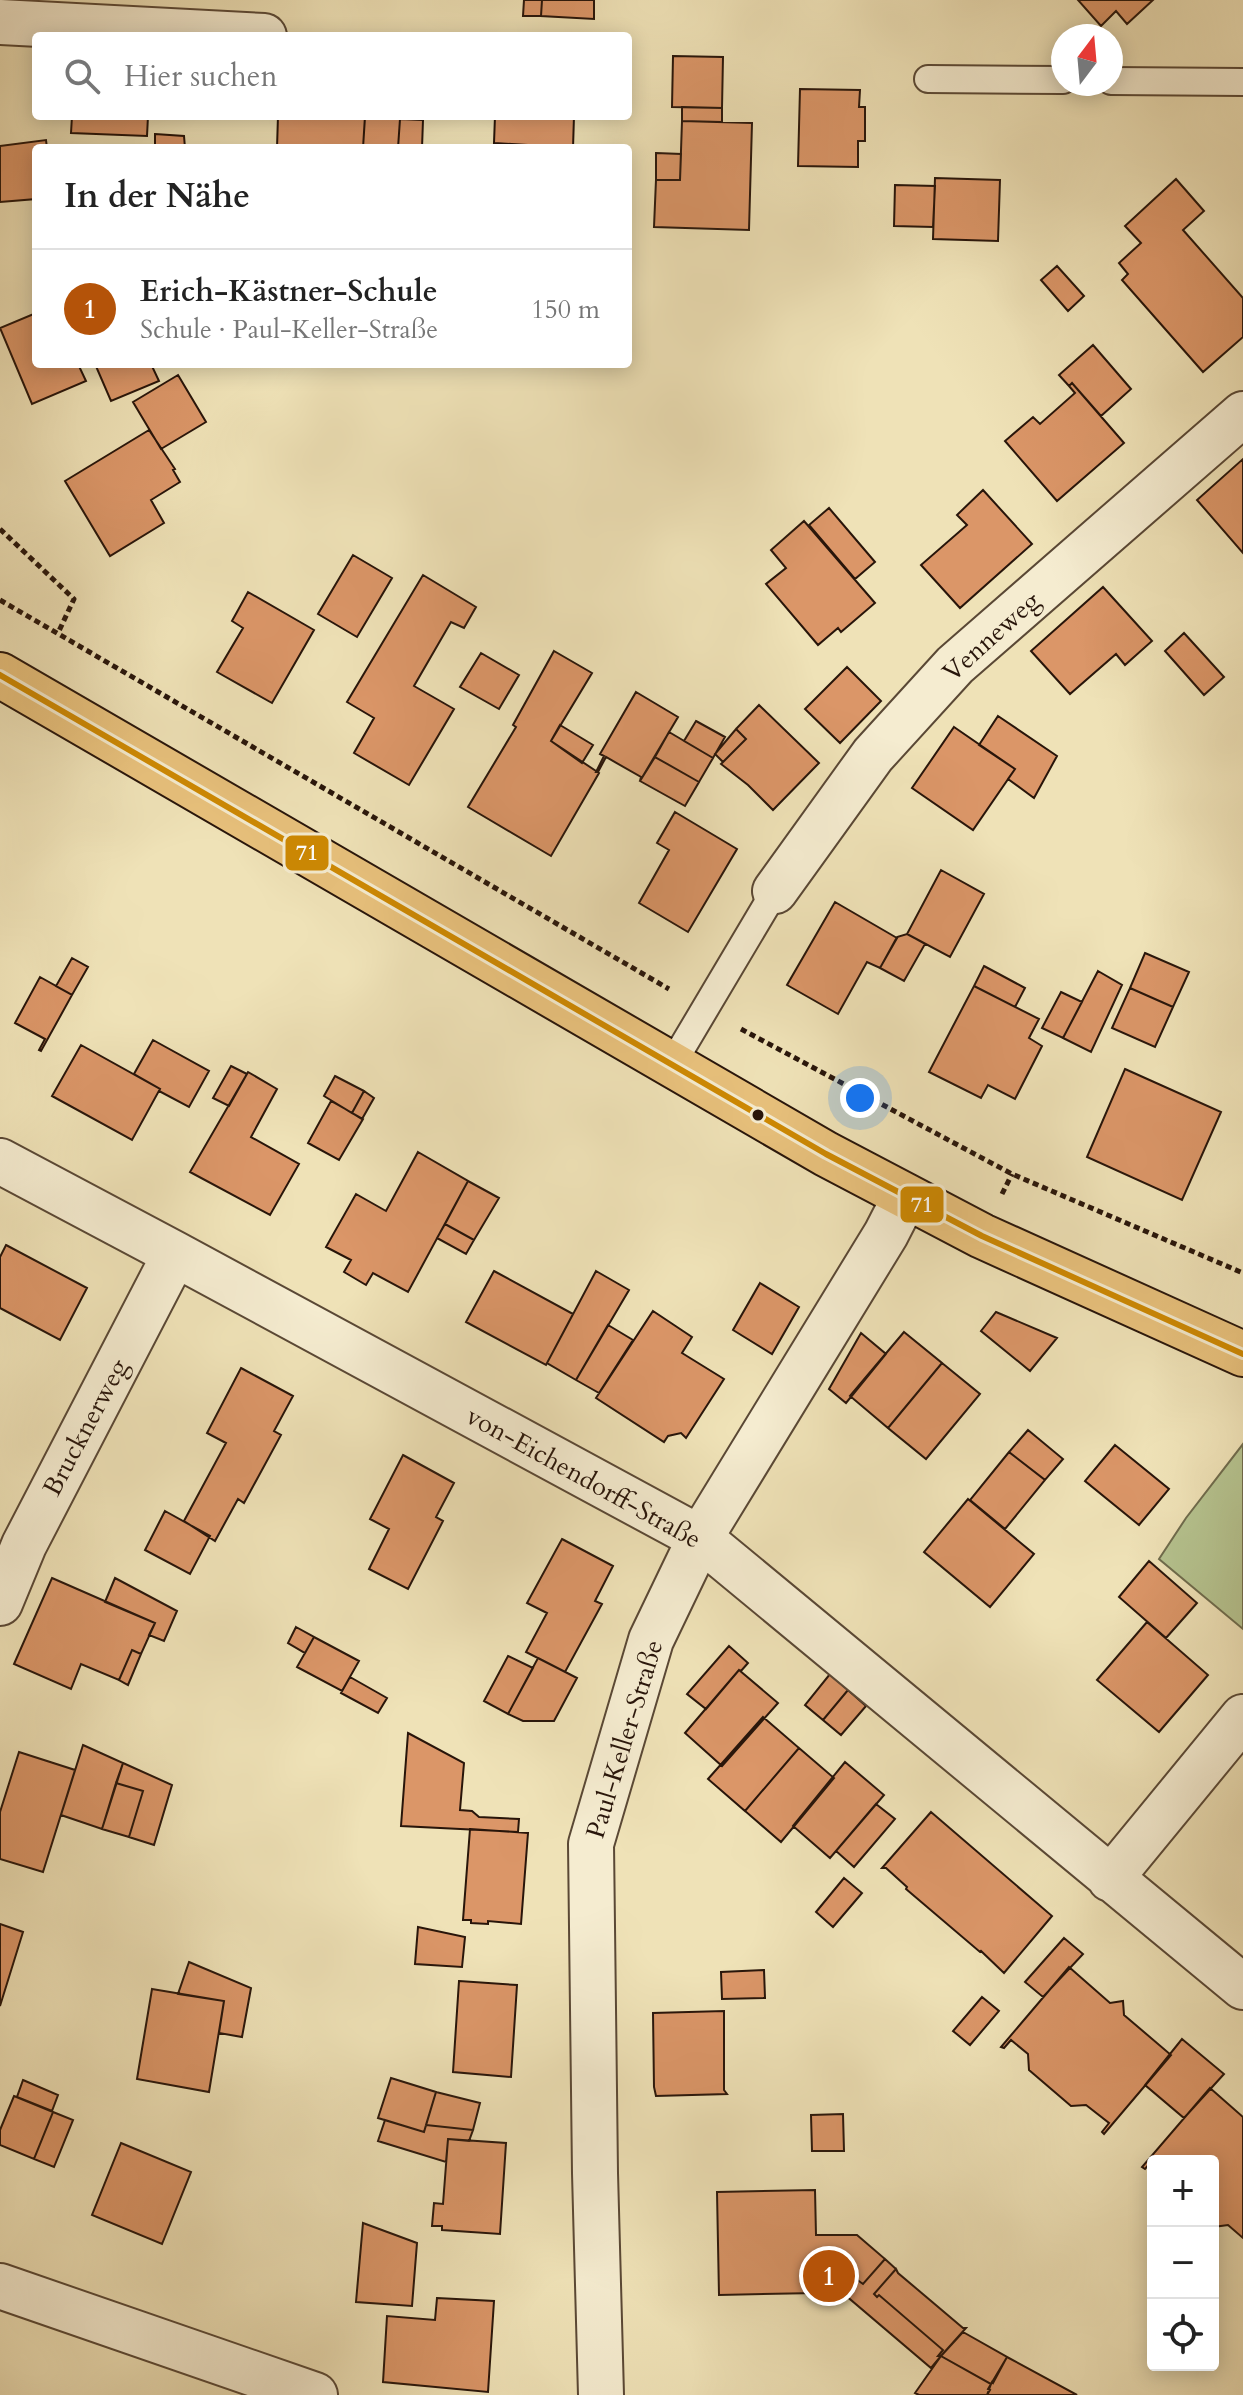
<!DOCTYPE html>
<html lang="de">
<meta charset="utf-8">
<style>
body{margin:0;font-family:Cardo,serif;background:#f2f2f2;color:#222}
.controls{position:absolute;right:24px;bottom:24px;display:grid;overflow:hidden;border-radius:8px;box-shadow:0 4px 20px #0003}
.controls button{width:72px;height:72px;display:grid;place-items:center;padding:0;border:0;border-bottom:2px solid #e0e0e0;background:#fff;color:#222;font:40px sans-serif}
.compass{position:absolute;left:1051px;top:24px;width:72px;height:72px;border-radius:50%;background:#fff;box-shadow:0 4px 20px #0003;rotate:16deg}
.you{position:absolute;left:860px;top:1098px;width:28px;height:28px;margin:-20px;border:6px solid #fff;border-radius:50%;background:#1a73e8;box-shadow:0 0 0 12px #1a73e833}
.badge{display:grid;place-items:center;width:52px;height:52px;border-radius:50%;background:#b45309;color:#fff;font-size:26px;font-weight:700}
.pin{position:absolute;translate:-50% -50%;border:4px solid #fff;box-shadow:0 2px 8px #0006}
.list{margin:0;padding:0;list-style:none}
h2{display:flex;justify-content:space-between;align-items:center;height:104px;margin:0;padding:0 32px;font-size:34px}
h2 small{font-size:26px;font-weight:400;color:#767676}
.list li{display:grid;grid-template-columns:52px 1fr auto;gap:24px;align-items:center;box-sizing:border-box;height:120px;padding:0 32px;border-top:2px solid #e0e0e0}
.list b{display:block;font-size:30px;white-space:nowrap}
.list p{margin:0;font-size:26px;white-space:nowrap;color:#767676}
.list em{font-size:26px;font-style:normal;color:#767676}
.icon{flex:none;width:44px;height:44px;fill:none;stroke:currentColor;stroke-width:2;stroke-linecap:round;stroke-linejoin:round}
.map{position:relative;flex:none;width:1243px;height:2395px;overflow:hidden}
.search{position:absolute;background:#fff;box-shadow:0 4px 20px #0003;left:32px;top:32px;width:600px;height:88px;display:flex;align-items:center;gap:20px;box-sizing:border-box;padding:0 28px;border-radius:8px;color:#767676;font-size:30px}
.panel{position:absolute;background:#fff;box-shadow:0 4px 20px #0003;left:32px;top:144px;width:600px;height:224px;border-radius:8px}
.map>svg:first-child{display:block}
</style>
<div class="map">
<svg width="1243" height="2395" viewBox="0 0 1243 2395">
<rect width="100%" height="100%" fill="#efe2b7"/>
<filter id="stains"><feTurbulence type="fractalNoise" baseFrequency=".0025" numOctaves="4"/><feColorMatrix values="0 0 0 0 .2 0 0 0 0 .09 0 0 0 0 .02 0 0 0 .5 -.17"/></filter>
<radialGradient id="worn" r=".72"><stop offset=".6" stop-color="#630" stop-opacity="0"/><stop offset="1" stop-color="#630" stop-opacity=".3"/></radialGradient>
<path fill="#b6c490" stroke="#6f6c4d" stroke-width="2" d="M1243,1444V1629L1159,1559L1186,1518Z"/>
<path fill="#db9668" stroke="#28150a" stroke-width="2" d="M524,0H542L541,16H523Z
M542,0H594V19L541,16Z
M1078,0H1153L1127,24L1116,11L1101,26Z
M673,56L723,57L722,108L672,107Z
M800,89L860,90L859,107H865V141H858V167L798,166Z
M682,107L722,108V122L682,121Z
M72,116H148L147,136L71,133Z
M278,116H365L363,148H277Z
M495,116H574L573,148H527V145L494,143Z
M365,117L400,119L398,148H363Z
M400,119L423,120L422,148H398Z
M682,121L752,123L749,230L654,227L656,180H680Z
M155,134L184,136L185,148H155Z
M46,140L47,148H36V199L0,202V146Z
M656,153L681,154L680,180H656Z
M935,178L1000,180L998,241L933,239Z
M1176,179L1204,211L1183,230L1243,298V337L1203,372L1122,280L1128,274L1119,263L1141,243L1125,226Z
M895,185L935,186L933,227L894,226Z
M1057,266L1084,296L1068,311L1041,280Z
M36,313V364H78L86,381L32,404L0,328Z
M1093,345L1131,389L1101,416L1072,383L1069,386L1059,375Z
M95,364H151L159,381L111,401Z
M178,375L206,422L161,449L133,402Z
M1072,383L1124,443L1057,501L1005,441L1033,417L1040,424L1075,393L1069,386Z
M149,430L175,469L173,470L180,482L151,500L164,523L110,556L65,481Z
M1243,459V553L1197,500Z
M983,490L1032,544L960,608L921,565L967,525L957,515Z
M829,508L875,562L855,579L809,525Z
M804,521L875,603L841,632L838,628L818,645L766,584L786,568L771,550Z
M353,555L392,578L357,637L318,614Z
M423,575L476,607L464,628L451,622L414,686L454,709L409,785L354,753L374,718L347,702Z
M1103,587L1152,641L1125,665L1116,654L1070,694L1031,651Z
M248,592L314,630L272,703L217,672L243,628L232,621Z
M1184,633L1224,677L1204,695L1165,651Z
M554,651L592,673L551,741L599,773L551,856L468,807L516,727L513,725Z
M481,653L519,675L499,709L460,687Z
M847,667L881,701L840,743L805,709Z
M636,692L678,717L640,781L641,777L606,757L598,772H596L604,756L600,754Z
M759,705L819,763L773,810L748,785L721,764L746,739L736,729Z
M998,716L1057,756L1034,798L1008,779L1015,769L979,745Z
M696,721L725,737L713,758L684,741Z
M560,725L593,745L582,763L551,741Z
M954,727L1015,769L973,830L912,788Z
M736,729L746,739L723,762L715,754Z
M669,732L713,758L699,782L655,757Z
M655,757L699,782L685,806L640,781Z
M675,812L737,849L688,932L639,903L669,850L657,843Z
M941,870L984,894L950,957L907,934Z
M835,902L897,938L880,968L867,962L838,1014L787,985Z
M907,934L925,944L904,981L880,968L897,937Z
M1145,953L1189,972L1173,1007L1130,988Z
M72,958L88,967L72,995L56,986Z
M984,966L1025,988L1015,1007L974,986Z
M1098,971L1122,985L1091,1052L1063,1038Z
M40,977L72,995L41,1051L39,1050L45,1039L15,1023Z
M974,986L1039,1019L1029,1038L1042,1046L1015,1099L988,1085L981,1098L929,1072Z
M1130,988L1173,1007L1155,1047L1112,1028Z
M1061,992L1082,1002L1063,1038L1042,1028Z
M153,1040L209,1071L189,1107L159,1091L160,1089L134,1074Z
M81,1045L160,1089L132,1140L52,1096Z
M231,1066L247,1074L229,1106L213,1098Z
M1125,1069L1221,1112L1182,1200L1087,1157Z
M248,1072L277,1089L251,1137L299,1164L270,1215L190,1172Z
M335,1076L364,1091L352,1113L324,1096Z
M364,1091L374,1098L362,1119L352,1113Z
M331,1101L363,1119L339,1160L308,1143Z
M418,1152L468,1181L408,1292L373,1273L366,1285L344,1272L351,1260L326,1247L356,1194L386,1211Z
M468,1181L499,1198L474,1240L445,1224Z
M445,1224L474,1240L466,1254L437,1238Z
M6,1245L87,1288L60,1340L0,1308V1257Z
M494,1271L573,1314L546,1365L466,1322Z
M596,1271L629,1290L576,1380L547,1363Z
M760,1283L799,1307L772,1354L733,1330Z
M653,1311L692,1337L682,1353L724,1379L686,1438L681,1433L668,1436L664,1442L596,1398Z
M996,1312L1057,1338L1030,1371L981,1331Z
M608,1325L633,1340L599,1393L576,1380Z
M904,1332L942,1363L888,1428L850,1396Z
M861,1333L886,1354L846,1403L829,1389Z
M942,1363L980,1394L926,1459L888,1428Z
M241,1368L293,1396L274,1431L281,1435L244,1503L238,1499L215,1541L184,1521L226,1443L207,1433Z
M1028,1430L1063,1459L1045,1480L1009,1452Z
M1115,1445L1169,1489L1139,1525L1085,1481Z
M1009,1452L1045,1480L1005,1529L970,1500Z
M403,1455L454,1483L436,1517L443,1521L408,1589L369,1569L389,1529L370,1519Z
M968,1499L1034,1554L990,1607L924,1552Z
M165,1511L210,1536L190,1574L145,1550Z
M562,1539L613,1566L595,1601L602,1604L565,1672L526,1652L547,1613L527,1603Z
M1149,1561L1197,1603L1166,1638L1119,1597Z
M52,1578L155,1623L141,1654L132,1650L119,1680L81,1664L71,1689L14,1664Z
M115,1578L177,1611L164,1641L149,1635L155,1623L105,1602Z
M1147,1622L1208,1675L1159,1732L1097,1680Z
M296,1627L314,1637L305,1653L288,1643Z
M314,1637L359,1661L342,1691L297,1667Z
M729,1646L748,1663L741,1671L739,1670L706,1709L687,1694Z
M132,1650L141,1654L128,1685L119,1680Z
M508,1656L533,1668L508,1714L484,1701Z
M538,1658L577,1678L554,1721H523L508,1714Z
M739,1670L778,1703L722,1766L685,1733Z
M830,1674L848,1690L823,1720L805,1705Z
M350,1677L387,1698L378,1713L341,1693Z
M848,1690L866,1706L841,1735L823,1720Z
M763,1717L799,1748L745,1811L708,1779Z
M408,1733L464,1763L460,1810L472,1811L479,1817L519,1819L518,1832L401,1826Z
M83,1745L123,1763L102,1829L61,1815Z
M799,1748L834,1778L781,1842L745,1811Z
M19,1752L75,1770L43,1872L0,1859V1812Z
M845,1762L884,1795L830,1858L793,1826Z
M123,1763L172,1785L154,1845L129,1837L143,1791L116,1783Z
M116,1783L143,1791L129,1837L102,1829Z
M876,1804L895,1819L854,1867L836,1851Z
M931,1812L1052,1916L1004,1973L981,1951L980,1952L906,1889L907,1887L886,1868H882Z
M470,1829L528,1833L521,1924L488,1921V1924L471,1923V1920H463Z
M844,1878L862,1893L833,1927L816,1912Z
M0,1924L23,1932L0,2006Z
M418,1927L465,1937L462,1967L415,1964Z
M1064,1938L1083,1954L1043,1997L1025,1982Z
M189,1962L251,1988L242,2037L219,2033L224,2001L178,1994Z
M1069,1967L1110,2003L1123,2001L1124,2015L1171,2055L1104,2134L1102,2132L1109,2123L1086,2105L1071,2106L1029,2070L1028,2054L1011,2040L1004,2048L1001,2047Z
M764,1970L765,1998L722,1999L721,1972Z
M459,1981L517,1985L511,2077L453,2072Z
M152,1989L224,2001L209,2092L137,2079Z
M982,1997L999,2011L970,2045L953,2031Z
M724,2011V2090L727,2094L656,2096L654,2087L653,2013Z
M1182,2039L1224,2074L1184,2118L1145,2085Z
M391,2078L436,2092L424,2132L378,2118Z
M23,2080L58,2095L52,2111L17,2097Z
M1210,2088L1243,2117V2238L1228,2225L1213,2227V2161H1152L1145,2169L1142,2167Z
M436,2092L480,2103L473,2130L426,2125Z
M14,2096L53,2112L34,2159L0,2145V2130Z
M53,2112L73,2120L54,2167L34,2159Z
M843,2114L844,2151H812L811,2115Z
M385,2120L424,2132L426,2125L473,2130L469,2141L448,2139L446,2162L378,2141Z
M448,2139L506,2143L500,2234L442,2230V2226H432L434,2203L443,2204Z
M121,2143L191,2172L162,2244L92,2215Z
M815,2190L816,2235H857L885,2259L863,2284L856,2279L844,2294L835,2287L817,2288V2293L719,2295L717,2192Z
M363,2223L417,2243L412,2306L356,2302Z
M885,2259L896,2269L874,2294L877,2297L879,2295L943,2350L938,2356H941L931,2368L844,2294L856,2279L863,2284Z
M896,2269L898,2273L963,2328H966L941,2356H938L943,2350L879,2295L877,2297L874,2294Z
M437,2298L494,2301L488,2392L383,2382L387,2316L435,2320Z
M963,2332L1007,2357L993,2383L992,2382L991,2384L941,2356Z
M941,2356L991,2384L987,2395H919L915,2393Z
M1007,2357L1077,2395H987L990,2390L988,2389Z"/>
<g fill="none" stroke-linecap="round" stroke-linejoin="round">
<defs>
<path id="lane" d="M928,79L1063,80
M1111,81L1243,82
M671,1066L775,891"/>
<path id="street" d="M0,22L264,36
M775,891L873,755L955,665L1243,414
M0,1161L175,1254L700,1538L1243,1987
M0,1603L24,1545L175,1254
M1110,1879L1243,1717
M0,2286L315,2395
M601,2395L595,2173L591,1844L651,1640L700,1538L886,1234L905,1197"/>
<path id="primary" d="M0,675L826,1154L982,1236L1243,1354"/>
</defs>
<use href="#lane" stroke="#5a4835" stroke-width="30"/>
<use href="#street" stroke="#5a4835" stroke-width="48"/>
<use href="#primary" stroke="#28150a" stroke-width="48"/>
<path stroke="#28150a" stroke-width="5" stroke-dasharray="6 4" stroke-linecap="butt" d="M0,529L74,599L58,633
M0,600L669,989
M741,1029L1012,1174L1243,1273
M1002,1194L1012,1174"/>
<use href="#lane" stroke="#f5ecd0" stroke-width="26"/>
<use href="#street" stroke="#f5ecd0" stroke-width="44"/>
<use href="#primary" stroke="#e8c17c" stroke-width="44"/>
<defs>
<path id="bus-1" d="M0,675L826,1154L982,1236L1243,1354"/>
</defs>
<use href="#bus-1" stroke="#f5ecd0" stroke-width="12"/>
<use href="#bus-1" stroke="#ce8902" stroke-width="6"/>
</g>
<circle fill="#28150a" stroke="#f5ecd0" stroke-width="3" cx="758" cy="1115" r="7"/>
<g text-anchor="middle" stroke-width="6" stroke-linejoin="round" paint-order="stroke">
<g font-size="26" fill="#28150a" stroke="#f5ecd0">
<text transform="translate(991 636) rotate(-42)" y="9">Venneweg</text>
<text transform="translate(85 1427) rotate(-62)" y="9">Brucknerweg</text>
<text transform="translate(584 1477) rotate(29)" y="9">von-Eichendorff-Straße</text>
<text transform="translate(624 1739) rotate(-73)" y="9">Paul-Keller-Straße</text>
</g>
</g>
<g stroke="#f5ecd0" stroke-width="3">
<rect x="284" y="834" width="46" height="38" rx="8" fill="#ce8902"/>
<rect x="899" y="1185" width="46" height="39" rx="8" fill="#ce8902"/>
</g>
<g font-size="22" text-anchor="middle" font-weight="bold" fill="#fff">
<text x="307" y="860">71</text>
<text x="922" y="1212">71</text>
</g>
<rect width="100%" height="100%" filter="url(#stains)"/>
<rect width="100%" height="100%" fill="url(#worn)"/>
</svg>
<div class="controls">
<button>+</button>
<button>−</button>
<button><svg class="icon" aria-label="locate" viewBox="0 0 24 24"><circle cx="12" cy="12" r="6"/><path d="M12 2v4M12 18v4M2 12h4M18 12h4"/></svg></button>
</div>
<svg class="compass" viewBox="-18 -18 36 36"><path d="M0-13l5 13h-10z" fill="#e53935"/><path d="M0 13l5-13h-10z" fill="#767676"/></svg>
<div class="you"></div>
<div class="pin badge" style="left:829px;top:2276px">1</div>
<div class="search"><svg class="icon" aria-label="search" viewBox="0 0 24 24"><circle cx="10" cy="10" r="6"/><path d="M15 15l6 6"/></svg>Hier suchen</div>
<section class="panel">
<h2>In der Nähe<small></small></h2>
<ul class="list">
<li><span class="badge">1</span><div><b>Erich-Kästner-Schule</b><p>Schule · Paul-Keller-Straße</p></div><em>150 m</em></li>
</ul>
</section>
</div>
